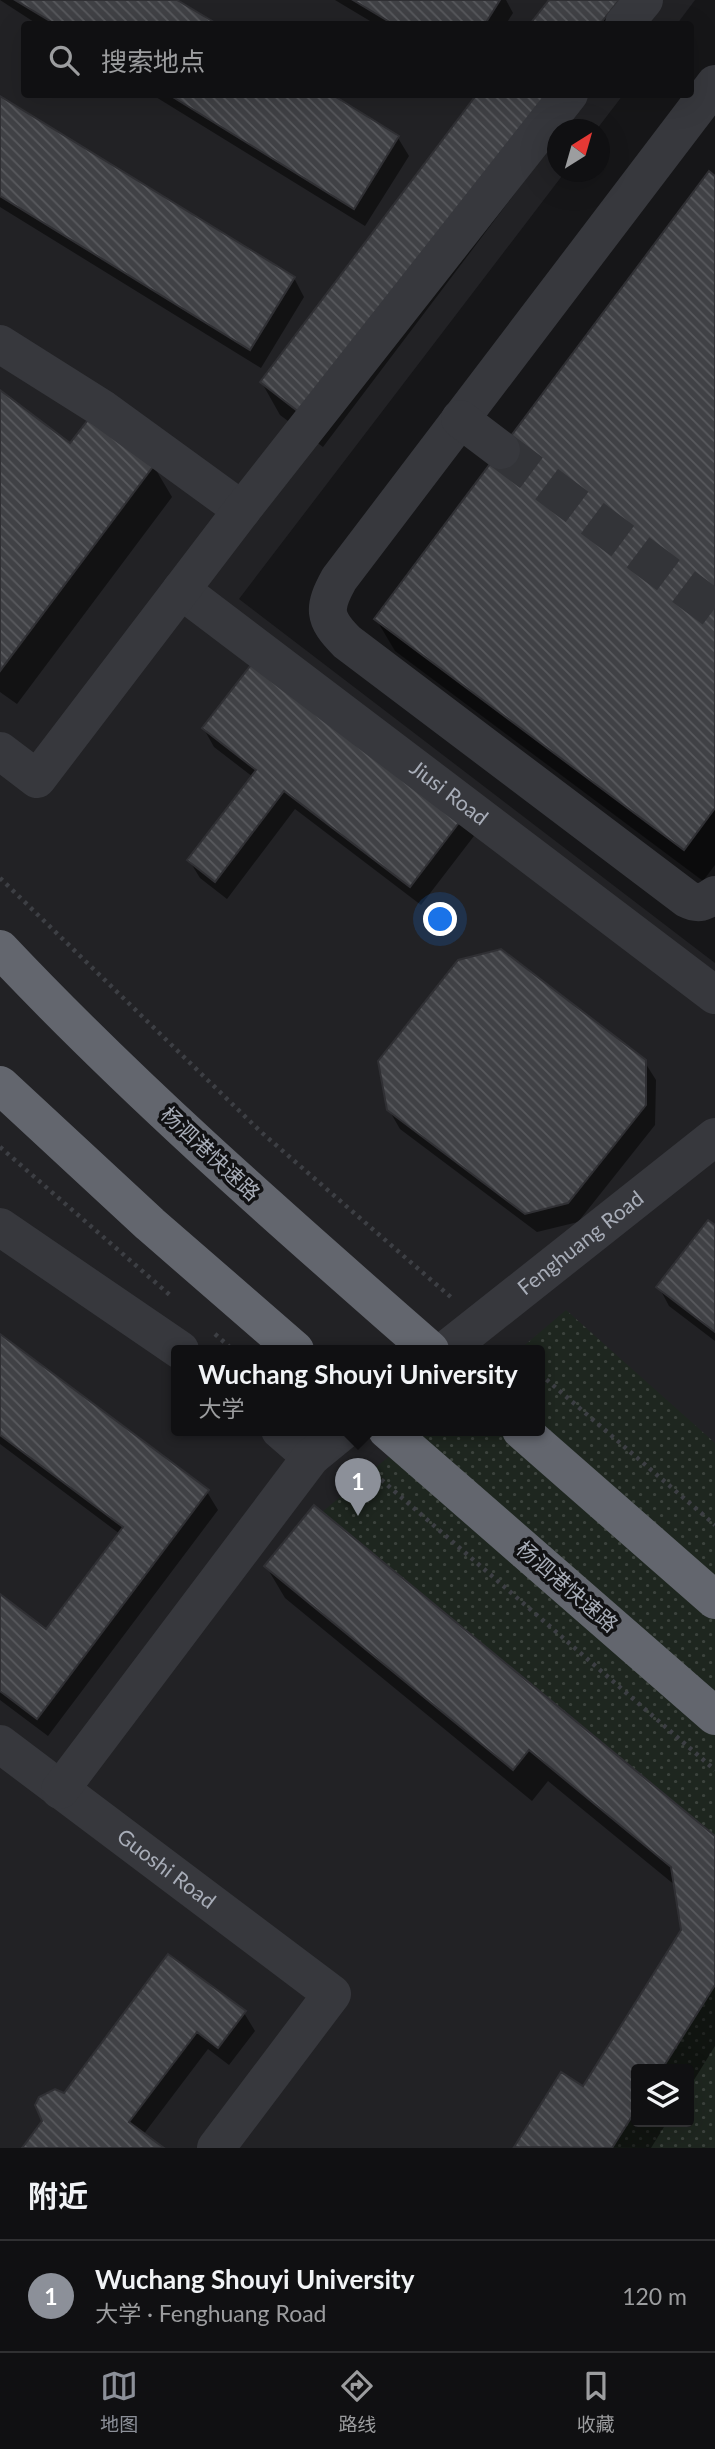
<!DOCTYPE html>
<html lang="zh">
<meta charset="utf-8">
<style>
body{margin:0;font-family:Lato,"Noto Sans SC",sans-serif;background:#1e1e20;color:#f1f3f6}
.controls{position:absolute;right:21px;bottom:21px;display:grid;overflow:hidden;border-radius:7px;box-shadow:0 7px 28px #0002}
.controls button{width:63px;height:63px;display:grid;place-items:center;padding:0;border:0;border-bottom:2px solid #303032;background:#101012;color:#f1f3f6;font:35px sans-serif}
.compass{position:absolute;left:547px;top:119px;width:63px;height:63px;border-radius:50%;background:#101012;box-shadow:0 7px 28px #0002;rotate:37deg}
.you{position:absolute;left:441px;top:920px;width:24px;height:24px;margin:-18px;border:5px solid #fff;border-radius:50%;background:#1a73e8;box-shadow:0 0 0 10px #1a73e833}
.badge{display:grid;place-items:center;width:46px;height:46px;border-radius:50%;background:#8c9099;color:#fff;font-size:23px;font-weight:700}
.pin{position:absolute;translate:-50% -58px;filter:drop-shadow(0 2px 4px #0008)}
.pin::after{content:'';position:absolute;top:37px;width:24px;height:21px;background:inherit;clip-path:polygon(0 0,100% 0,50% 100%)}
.popup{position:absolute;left:171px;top:1345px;width:374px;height:91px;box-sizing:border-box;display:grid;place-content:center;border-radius:7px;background:#101012;filter:drop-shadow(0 2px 5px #0005);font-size:23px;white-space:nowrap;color:#9c9d9f}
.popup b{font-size:26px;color:#f1f3f6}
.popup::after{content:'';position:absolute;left:50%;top:100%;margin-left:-14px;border:14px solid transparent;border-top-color:#101012}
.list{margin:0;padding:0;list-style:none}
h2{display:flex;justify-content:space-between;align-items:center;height:91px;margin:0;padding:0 28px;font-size:30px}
h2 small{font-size:23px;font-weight:400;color:#9c9d9f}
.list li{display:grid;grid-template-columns:46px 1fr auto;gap:21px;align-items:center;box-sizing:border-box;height:112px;padding:0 28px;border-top:2px solid #303032}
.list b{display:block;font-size:26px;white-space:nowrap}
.list p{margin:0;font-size:23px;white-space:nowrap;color:#9c9d9f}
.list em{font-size:23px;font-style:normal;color:#9c9d9f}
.icon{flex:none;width:38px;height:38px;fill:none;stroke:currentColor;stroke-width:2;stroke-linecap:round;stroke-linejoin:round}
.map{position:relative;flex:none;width:715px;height:2148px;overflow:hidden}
.search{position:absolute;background:#101012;box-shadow:0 7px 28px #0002;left:21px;right:21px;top:21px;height:77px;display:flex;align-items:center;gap:18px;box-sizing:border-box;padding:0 24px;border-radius:7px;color:#9c9d9f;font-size:26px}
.sheet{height:203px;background:#101012}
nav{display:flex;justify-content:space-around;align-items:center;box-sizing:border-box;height:98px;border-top:2px solid #303032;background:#101012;font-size:19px;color:#9c9d9f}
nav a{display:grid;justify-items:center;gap:4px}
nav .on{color:#8c9099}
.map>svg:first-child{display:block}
</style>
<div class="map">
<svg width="715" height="2148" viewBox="0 0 715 2148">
<defs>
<pattern id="green-dots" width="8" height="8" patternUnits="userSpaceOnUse" patternTransform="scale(1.75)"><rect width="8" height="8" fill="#1e261f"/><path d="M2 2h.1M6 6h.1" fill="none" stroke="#3c433d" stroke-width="1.8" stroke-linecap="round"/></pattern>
<pattern id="building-back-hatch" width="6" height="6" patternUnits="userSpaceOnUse" patternTransform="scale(1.75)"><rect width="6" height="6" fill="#404145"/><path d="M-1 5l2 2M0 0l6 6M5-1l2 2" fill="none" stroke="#595a5e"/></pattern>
</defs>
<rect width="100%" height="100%" fill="#161618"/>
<path fill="#222225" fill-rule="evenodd" d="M0,0H695L677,24H24V94L623,95L597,129L558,130V172H565L239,599L715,963V2148H0ZM176,1350H540V1430H176ZM636,2069H689V2122H636Z"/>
<path fill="url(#green-dots)" d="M566,1310L715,1443V1836L322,1512L421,1430H540V1350H519Z
M715,1985V2148H612L636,2110V2122H689V2069H662Z"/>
<path fill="#0007" d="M0,0H174L214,24H37Z
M335,0H506L513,13L506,24H375Z
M551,0H661L643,24H532Z
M151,94H328L398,138L409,156L365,226Z
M480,94H590L323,447L280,415L262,383Z
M0,98L294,278L304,297L261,368L0,207Z
M715,178V865L703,881L395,651L376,619Z
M0,392L71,445L153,465L172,497L17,704L0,692Z
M204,729L463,818L474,836L421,905L295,809L227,899L200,878L189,860L253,777L214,747Z
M644,1061L656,1080L655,1125L578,1222L537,1232L400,1129L389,1110Z
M715,1227V1341L669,1306L659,1287Z
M0,1336L207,1492L218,1510L48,1736L0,1700V1597L46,1631L120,1534L0,1444Z
M266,1566L715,1838V2046L689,2088V2069H636V2122H667L651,2148L516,2147L583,2088L683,1930L676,1886L548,1781L532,1801L285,1598Z
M168,1956L244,2013L255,2031L229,2065L208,2049L143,2135L161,2148H24Z"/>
<path fill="url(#building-back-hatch)" stroke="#303034" stroke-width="2" d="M15,0H177L217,24H55Z
M353,0H500L485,24H393Z
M549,0H619L600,24H530Z
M168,94H331L399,136L354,209Z
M477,94H547L304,416L260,382Z
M0,96L295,277L250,350L0,196Z
M709,171L715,176V808L684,850L374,619Z
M0,390L70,443L91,416L155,464L0,671Z
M257,657L464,816L410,887L284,791L215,882L187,860L256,770L202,728Z
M501,949L646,1060V1105L568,1203L525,1214L387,1110L378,1061L458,960Z
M708,1220L715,1225V1332L656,1287Z
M0,1334L209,1490L37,1719L0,1691V1594L46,1629L123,1527L0,1435Z
M314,1505L715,1836V1985L662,2069H636V2110L612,2148L514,2147L561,2072L583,2086L681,1930L671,1867L529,1750L513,1770L264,1566Z
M168,1954L246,2011L218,2048L197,2032L129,2122L164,2148H22L42,2121L35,2105L39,2097L55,2089L64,2093Z"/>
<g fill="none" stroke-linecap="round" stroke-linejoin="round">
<path stroke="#333438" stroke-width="38" stroke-dasharray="38 19" stroke-linecap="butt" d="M501,450L715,610"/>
<path stroke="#3d3f44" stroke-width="4.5" stroke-dasharray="3.5 5" stroke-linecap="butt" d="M0,878L261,1132L453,1299
M0,1147L171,1296
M215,1334L233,1350
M540,1374L715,1525
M362,1463L715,1770"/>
<g stroke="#37383d" stroke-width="38">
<path d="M624,24L644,0"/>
<path d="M715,84L339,579C323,608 323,618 347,642L687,899C699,905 704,902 715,895"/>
<path d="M0,344L103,409L242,510"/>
<path d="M460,419L501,450"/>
<path id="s1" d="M181,590L715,995"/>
<path d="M0,751L37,779L242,510L569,94"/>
<path d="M0,1227L180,1350"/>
<path id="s2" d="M446,1350L715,1137"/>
<path d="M280,1430L311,1457"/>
<path id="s3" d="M0,1744L332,1994L216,2148"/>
<path d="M60,1790L311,1457L344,1430"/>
</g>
<path stroke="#63666e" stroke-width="38" d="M0,949C135,1092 282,1220 430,1350
M0,1085L150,1224L295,1350
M387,1430L715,1716
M521,1430L715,1600"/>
</g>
<g text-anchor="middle" stroke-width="7" stroke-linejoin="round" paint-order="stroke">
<g font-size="21" fill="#a8adb8" stroke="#111113">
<text dy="7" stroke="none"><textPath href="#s1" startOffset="336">Jiusi Road</textPath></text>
<text transform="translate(210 1154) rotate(43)" y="7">杨泗港快速路</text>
<text dy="7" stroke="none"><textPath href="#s2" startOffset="172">Fenghuang Road</textPath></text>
<text transform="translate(567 1587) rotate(41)" y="7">杨泗港快速路</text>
<text dy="7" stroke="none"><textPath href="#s3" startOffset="208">Guoshi Road</textPath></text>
</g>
</g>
</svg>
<div class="controls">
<button><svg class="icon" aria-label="layers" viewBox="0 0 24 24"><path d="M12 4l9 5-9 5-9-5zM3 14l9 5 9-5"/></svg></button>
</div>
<svg class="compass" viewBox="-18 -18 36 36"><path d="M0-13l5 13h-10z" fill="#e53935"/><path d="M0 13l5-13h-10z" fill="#9c9d9f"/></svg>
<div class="you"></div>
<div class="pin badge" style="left:358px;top:1516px">1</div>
<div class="popup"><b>Wuchang Shouyi University</b>大学</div>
<div class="search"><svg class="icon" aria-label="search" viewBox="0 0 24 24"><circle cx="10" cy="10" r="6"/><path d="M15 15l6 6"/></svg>搜索地点</div>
</div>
<section class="sheet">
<h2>附近<small></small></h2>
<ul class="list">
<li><span class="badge">1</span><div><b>Wuchang Shouyi University</b><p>大学 · Fenghuang Road</p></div><em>120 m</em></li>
</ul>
</section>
<nav>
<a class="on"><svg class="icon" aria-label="map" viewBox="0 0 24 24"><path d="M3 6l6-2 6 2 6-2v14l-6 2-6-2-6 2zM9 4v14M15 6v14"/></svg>地图</a>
<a><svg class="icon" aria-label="directions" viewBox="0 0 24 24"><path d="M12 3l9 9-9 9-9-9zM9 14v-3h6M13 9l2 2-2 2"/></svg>路线</a>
<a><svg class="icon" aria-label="saved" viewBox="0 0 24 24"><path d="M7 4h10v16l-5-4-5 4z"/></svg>收藏</a>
</nav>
